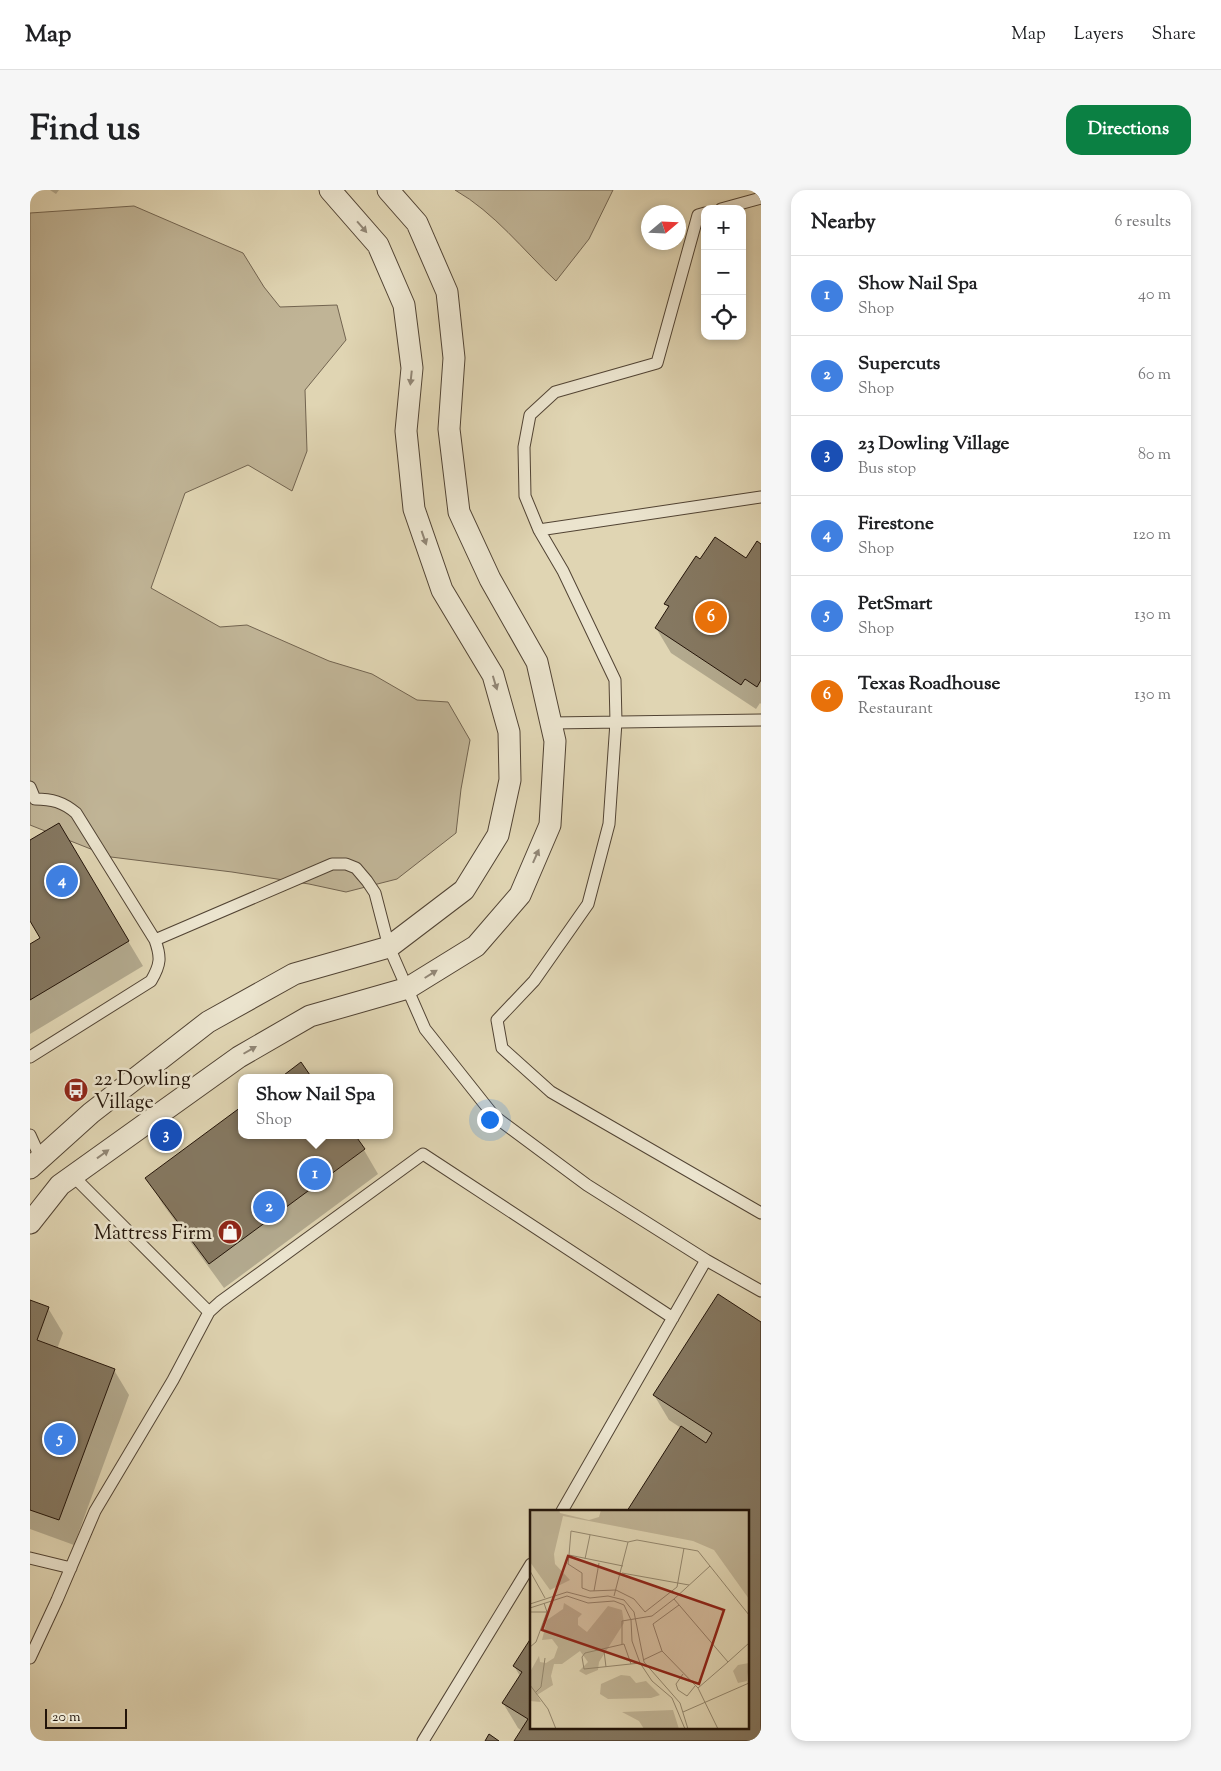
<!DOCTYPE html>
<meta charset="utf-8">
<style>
body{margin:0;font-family:"Sorts Mill Goudy",serif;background:#f6f6f6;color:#202124}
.controls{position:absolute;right:15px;top:15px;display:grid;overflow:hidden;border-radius:10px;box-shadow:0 2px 8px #0003}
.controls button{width:45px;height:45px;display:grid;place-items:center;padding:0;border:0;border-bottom:1px solid #e0e0e0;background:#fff;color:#202124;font:25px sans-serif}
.compass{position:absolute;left:611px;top:15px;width:45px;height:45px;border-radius:50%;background:#fff;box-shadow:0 2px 8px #0003;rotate:71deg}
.scale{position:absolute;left:15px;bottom:12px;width:82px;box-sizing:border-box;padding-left:5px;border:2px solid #231409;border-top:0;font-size:14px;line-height:18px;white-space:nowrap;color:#231409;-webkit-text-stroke:4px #ebe4ce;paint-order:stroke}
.you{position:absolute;left:459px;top:929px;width:18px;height:18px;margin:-12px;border:4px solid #fff;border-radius:50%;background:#1a73e8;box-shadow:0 0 0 8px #1a73e833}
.badge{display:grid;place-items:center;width:32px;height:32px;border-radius:50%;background:#0b8043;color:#fff;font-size:16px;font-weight:700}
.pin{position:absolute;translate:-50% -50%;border:2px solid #fff;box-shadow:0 1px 5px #0006}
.popup{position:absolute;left:208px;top:884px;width:155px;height:65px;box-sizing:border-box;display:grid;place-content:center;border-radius:10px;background:#fff;filter:drop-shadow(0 1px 4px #0005);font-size:16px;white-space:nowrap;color:#757577}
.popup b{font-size:19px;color:#202124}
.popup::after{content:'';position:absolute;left:50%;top:100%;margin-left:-10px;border:10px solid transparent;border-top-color:#fff}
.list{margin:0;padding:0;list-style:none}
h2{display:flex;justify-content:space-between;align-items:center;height:65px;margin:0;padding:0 20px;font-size:21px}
h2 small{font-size:16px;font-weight:400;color:#757577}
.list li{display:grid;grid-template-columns:32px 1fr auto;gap:15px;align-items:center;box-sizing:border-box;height:80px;padding:0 20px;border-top:1px solid #e0e0e0}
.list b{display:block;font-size:19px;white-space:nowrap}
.list p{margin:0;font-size:16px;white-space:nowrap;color:#757577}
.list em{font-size:16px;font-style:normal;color:#757577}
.icon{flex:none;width:28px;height:28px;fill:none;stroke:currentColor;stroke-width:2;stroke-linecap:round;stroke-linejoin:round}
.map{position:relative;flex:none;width:731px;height:1551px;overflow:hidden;border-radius:15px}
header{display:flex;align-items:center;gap:30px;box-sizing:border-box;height:70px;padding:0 25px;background:#fff;border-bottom:1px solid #e0e0e0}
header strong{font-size:24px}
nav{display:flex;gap:28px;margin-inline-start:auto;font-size:18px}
.intro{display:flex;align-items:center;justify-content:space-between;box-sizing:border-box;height:120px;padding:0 30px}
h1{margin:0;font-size:35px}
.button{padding:12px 22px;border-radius:15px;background:#0b8043;color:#fff;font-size:18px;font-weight:700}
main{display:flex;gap:30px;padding:0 30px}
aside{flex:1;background:#fff;border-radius:15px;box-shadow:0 2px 8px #0003}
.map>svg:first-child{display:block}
</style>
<header>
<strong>Map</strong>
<nav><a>Map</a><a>Layers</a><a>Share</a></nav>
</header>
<div class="intro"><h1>Find us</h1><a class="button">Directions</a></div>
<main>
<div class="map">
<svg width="731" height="1551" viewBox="0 0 731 1551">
<rect width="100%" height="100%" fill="#e0d5b3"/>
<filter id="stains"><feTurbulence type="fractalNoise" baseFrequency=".004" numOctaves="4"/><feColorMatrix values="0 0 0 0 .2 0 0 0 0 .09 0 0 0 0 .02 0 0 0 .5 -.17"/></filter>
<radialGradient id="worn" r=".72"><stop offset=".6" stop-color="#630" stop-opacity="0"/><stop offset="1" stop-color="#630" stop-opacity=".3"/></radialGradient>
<path fill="#c0b496" stroke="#726450" d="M425,0H583L559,49L526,91C493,60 465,23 425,0Z
M104,16L213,63L234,97L250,117L307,115L316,150L275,200L277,261L262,301L218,275L155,303L121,398L190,437L217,435L299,471L342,484L387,510L418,512L440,550L431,599L426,643L367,689L316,702L279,694L202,682L81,667L0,635V23Z"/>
<path fill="#0003" d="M20,0H29L26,4Z
M731,355V514L730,513L726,519L641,463L626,438L639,419L636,414L671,370H716Z
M0,652L98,751L113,776L0,844V756L12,749L0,729Z
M211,918V945L334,960L348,984L194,1098L132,1013L117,988Z
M0,1112L18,1118L33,1143L27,1159L84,1180L99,1205L44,1355L0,1339Z
M731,1133V1551H486L492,1541L488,1538L473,1513L490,1486L484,1476L501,1450V1537H717V1321H598L651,1238L639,1230L624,1205Z"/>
<path fill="#857861" stroke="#231409" d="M685,347L716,368L727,351L731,354V490L727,497L715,489L711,495L625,438L639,416L634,414L666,366L670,369Z
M29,633L99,751L0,810V754L10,748L0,731V650Z
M271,872L282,888H250Z
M211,917V945H325L335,959L179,1074L115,988Z
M688,1104L731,1132V1551H484L498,1529L472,1513L492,1482L483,1476L501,1448V1537H717V1321H597L651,1236L676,1253L682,1243L623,1205Z
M0,1110L19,1117L7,1150L85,1179L29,1330L0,1320Z
M459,1544L469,1551H455Z"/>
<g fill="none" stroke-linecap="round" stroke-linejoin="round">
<defs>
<path id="service" d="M691,19L731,8
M675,23L668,25L627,173L525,202L500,225L494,257L495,306L509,340L533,381L585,490L586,532L579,634L558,714L504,791L467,830L472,858L521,902L731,1023
M509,340L731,307
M521,533L731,530
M0,597L5,609C22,609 33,612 46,623L125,750C131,767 131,774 121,791L0,867
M125,750L302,674H316L326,678L337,691L345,703L359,757L395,839L464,926L557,995L676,1070L532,1321
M0,945L10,967
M43,986L179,1122
M676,1070L731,1101
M0,1368L41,1378
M0,1468L27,1410L65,1321L143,1190L179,1122L190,1112L393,964L643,1128
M393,1551L501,1374"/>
<path id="minor" d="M0,978L61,923L178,832L264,784L359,757L434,700L468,645L480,590L479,542L463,485L412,400L384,319L376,241L382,178L374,115L348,55L300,0
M0,1033L30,995L209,867L280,826L378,798L446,756L490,705L520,635L525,551L507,472L460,389L429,322L419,239L424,168L417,102L387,33L358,0"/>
</defs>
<use href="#service" stroke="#524434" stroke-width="13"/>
<use href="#minor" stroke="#524434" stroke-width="23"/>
<use href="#service" stroke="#ebe4ce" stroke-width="11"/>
<use href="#minor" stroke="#ebe4ce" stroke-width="21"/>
</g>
<defs><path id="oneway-solid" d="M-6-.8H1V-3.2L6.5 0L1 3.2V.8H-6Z" transform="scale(1.25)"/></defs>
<g fill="#918675">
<use href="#oneway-solid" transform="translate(332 37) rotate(49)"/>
<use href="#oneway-solid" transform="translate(381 188) rotate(96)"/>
<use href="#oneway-solid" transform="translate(394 348) rotate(71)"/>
<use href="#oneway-solid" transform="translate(465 493) rotate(73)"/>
<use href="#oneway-solid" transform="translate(506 666) rotate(-66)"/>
<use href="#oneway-solid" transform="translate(401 784) rotate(-32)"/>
<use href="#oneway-solid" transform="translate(220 860) rotate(-30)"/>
<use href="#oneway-solid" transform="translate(73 964) rotate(-36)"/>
</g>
<defs>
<symbol id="bus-disc" viewBox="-11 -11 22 22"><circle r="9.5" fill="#8f2418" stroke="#ebe4ce"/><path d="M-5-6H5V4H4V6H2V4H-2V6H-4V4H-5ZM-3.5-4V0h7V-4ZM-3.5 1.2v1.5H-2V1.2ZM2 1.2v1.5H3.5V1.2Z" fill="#fff"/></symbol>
<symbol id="shop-disc" viewBox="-11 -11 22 22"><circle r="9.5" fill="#8f2418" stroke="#ebe4ce"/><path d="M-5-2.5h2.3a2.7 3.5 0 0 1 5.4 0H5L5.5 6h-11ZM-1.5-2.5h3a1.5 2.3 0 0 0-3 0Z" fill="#fff"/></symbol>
</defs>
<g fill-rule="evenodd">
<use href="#bus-disc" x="32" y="886" width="28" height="28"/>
<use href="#shop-disc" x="186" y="1028" width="28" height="28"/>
</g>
<g text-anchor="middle" stroke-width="5" stroke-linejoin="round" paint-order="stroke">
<g font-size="20" fill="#231409" stroke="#ebe4ce" text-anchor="start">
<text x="64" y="895">22 Dowling<tspan x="64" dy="23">Village</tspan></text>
<text x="182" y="1049" text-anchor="end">Mattress Firm</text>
</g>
</g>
<g transform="translate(500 1320)">
<rect width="219" height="219" fill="#e0d5b3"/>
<path d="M0,0H29L30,3L59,10L69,7L71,0H219V89L184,40L163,31L33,6L24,44L25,54L40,70L20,80L0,52ZM34,93L52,104L48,108V115L57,122L78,96L92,100L94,113L69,152L68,160L56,165L49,161L58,152L50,141L32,154H24L21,166L23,175L7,185L11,192L0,191V162L9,146L10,152L16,153L24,148L28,137L22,129L12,130L17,110L33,99ZM219,153L217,171L208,173L203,161L208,155ZM91,165L100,166L106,173L116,171L130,185L121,188L78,189L70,184L71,174ZM143,200L149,219H114L109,211L92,202Z" fill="#c0b496"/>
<path fill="none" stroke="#94886f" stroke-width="1" d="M39,45L41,21L98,32M55,49L60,25M93,56L39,45L38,54L52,63V78L60,81L86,80L104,89L115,102L147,77L154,38M0,61L15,88M92,63L159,75M64,81L69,53M84,86L98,32L107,30L168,41L219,105M144,89L180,56M0,94L37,82L60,88L78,86L94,90L104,102L114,152L150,193L158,219M149,95L123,114L132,141L168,178M0,98L37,86L58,93L84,91L94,95L101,110L102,131L110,153L122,171L142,188L155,219M0,102H17M92,134V111L122,106L144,89L198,152L168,178L188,219M0,137L6,132L17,102L14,93M74,141L76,157M113,150L132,141M198,152L219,133M101,154L94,134L55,143L52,147L54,159L110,153M153,164L146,174L148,180L157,186L165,176M0,175L18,199L26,219M6,182L11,177L15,148M153,202L219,173M68,219H83"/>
<path fill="#8f2418" fill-opacity="0.15" stroke="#8f2418" stroke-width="2.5" d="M38,46L194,100L169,174L12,120Z"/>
<rect width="219" height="219" fill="none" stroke="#231409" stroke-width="2.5"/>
</g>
<rect width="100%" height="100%" filter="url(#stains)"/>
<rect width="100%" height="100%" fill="url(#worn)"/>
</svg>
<div class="controls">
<button>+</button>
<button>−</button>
<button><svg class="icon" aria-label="locate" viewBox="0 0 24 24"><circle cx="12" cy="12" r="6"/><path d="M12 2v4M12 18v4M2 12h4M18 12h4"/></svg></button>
</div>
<svg class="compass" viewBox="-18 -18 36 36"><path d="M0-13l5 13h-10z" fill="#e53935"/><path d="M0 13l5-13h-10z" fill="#757577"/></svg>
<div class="scale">20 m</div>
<div class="you"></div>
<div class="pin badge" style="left:285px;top:984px;background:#3f7fe0">1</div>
<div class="popup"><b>Show Nail Spa</b>Shop</div>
<div class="pin badge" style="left:239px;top:1017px;background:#3f7fe0">2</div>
<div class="pin badge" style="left:136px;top:945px;background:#1a4fb4">3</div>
<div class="pin badge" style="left:32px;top:691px;background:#3f7fe0">4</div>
<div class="pin badge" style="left:30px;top:1249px;background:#3f7fe0">5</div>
<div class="pin badge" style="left:681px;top:427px;background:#e8710a">6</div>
</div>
<aside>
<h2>Nearby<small>6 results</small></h2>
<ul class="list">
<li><span class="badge" style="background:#3f7fe0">1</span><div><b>Show Nail Spa</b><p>Shop</p></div><em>40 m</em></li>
<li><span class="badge" style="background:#3f7fe0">2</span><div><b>Supercuts</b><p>Shop</p></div><em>60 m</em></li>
<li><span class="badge" style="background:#1a4fb4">3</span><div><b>23 Dowling Village</b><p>Bus stop</p></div><em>80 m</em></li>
<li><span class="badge" style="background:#3f7fe0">4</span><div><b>Firestone</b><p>Shop</p></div><em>120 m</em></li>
<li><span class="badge" style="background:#3f7fe0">5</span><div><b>PetSmart</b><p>Shop</p></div><em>130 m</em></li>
<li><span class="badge" style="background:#e8710a">6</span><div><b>Texas Roadhouse</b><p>Restaurant</p></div><em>130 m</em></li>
</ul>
</aside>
</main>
